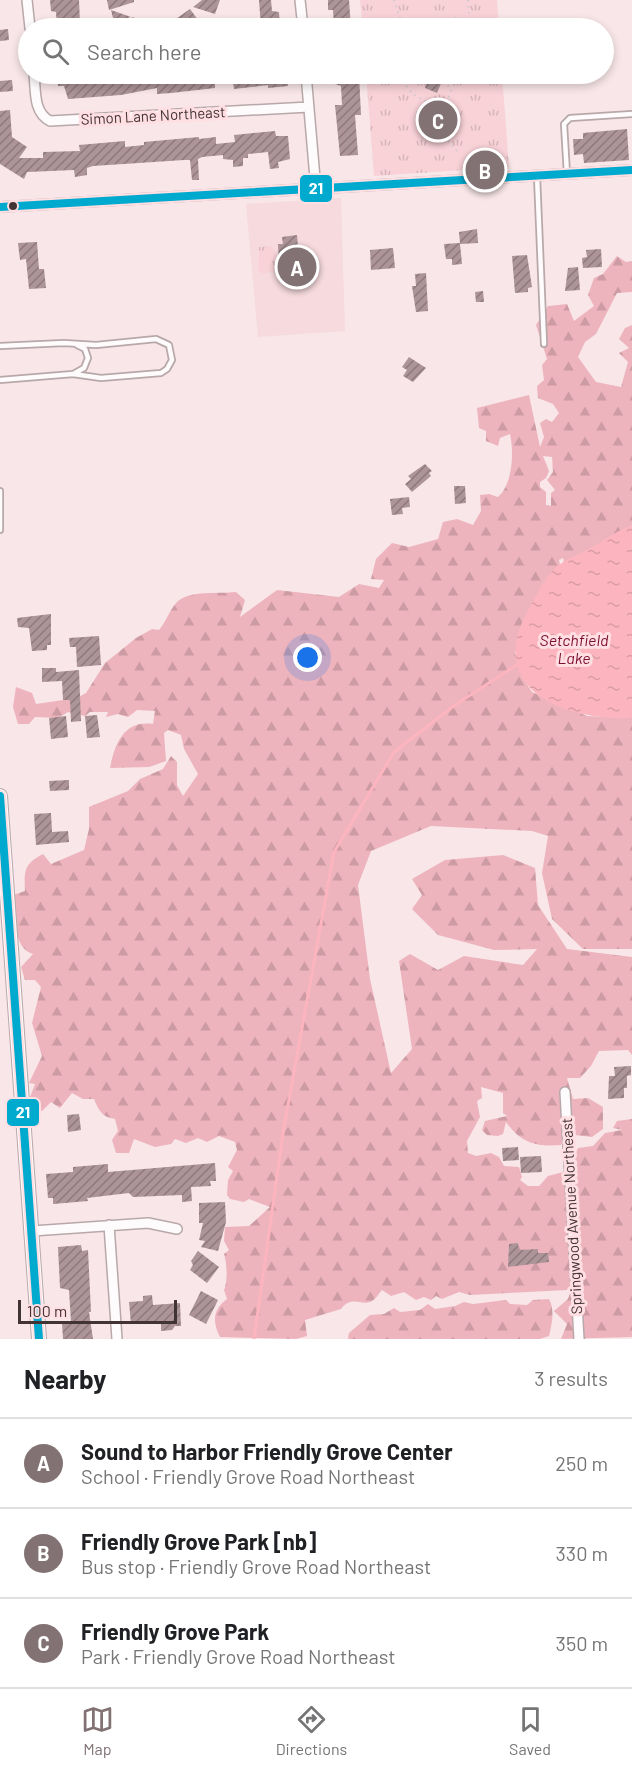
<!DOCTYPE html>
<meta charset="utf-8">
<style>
body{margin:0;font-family:Barlow,sans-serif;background:#f2f2f2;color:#202124}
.scale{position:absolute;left:18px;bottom:15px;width:159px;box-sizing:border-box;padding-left:6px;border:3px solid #423335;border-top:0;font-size:16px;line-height:21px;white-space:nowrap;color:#423335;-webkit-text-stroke:4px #ffdfe2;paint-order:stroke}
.you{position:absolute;left:308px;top:658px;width:21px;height:21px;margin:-15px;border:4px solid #fff;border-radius:50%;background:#1a73e8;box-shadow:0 0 0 9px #1a73e833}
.badge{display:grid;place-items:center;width:39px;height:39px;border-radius:50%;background:#827274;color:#fff;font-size:20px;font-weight:700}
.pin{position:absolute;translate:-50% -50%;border:3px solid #fff;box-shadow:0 2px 6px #0006}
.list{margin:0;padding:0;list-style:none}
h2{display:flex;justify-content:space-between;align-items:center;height:78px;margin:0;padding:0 24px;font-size:26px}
h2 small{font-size:20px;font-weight:400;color:#757577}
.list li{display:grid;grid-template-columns:39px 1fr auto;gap:18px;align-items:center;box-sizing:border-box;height:90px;padding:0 24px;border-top:2px solid #e0e0e0}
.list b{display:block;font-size:22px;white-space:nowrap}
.list p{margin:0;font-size:20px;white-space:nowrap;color:#757577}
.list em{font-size:20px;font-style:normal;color:#757577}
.icon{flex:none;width:33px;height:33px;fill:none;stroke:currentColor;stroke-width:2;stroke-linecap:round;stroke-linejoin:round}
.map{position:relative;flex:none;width:632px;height:1339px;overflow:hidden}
.search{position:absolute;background:#fff;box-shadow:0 3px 9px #0003;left:18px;right:18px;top:18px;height:66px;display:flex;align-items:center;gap:15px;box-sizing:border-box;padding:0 21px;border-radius:33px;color:#757577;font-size:22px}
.sheet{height:348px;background:#fff}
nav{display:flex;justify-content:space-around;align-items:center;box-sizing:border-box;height:84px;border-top:2px solid #e0e0e0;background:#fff;font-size:16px;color:#757577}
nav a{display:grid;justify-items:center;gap:3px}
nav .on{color:#827274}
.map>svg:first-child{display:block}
</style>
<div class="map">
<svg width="632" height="1339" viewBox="0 0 632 1339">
<defs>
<pattern id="forest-firs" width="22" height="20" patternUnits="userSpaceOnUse" patternTransform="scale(1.5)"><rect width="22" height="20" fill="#eeb4bd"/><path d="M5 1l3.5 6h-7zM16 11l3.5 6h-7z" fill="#cd9ba3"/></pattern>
<pattern id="park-tufts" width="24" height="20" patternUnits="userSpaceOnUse" patternTransform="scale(1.5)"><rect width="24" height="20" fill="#f8d2d7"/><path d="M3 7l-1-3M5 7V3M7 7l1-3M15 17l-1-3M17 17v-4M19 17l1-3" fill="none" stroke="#d6b5b9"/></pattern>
<pattern id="water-ripples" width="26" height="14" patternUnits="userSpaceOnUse" patternTransform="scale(1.5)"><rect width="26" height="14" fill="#fcb5bf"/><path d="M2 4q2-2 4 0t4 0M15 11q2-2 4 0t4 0" fill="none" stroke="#d99ca5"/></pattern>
<pattern id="building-hatch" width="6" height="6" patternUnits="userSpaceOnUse" patternTransform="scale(1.5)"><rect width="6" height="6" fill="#ac9498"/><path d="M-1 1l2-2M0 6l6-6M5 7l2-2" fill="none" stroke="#8e797d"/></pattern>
</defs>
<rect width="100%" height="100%" fill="#f8e6e8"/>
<path fill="#f6dadd" d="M341,198L345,331L258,337L246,204Z"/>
<path fill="url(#forest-firs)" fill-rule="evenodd" d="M617,256L626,262L632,261V292L617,293L596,334L585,342L578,357L596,382L621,387L628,362L619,353L629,348L619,339L625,328L632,325V526L564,563L563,558L559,560L560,565L537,595L515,653L523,678L532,692L587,716L632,718V949H583L552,919L542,873L548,836L532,831L431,826L371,851L358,885L370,979L391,1073L412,1049L399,961L410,954L438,970L464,956L523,965L537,949L494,950L438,935L412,909L422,895L412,879L445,860L503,855L535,868L538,905L567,949L632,957V1055L628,1050L599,1051L591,1066L580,1078H567L573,1099L588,1098L603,1107V1129L592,1137L566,1134L561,1145C536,1147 521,1143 506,1122L503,1134L498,1136L487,1135L482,1130L485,1121L507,1116L503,1113V1093L481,1087L482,1098L477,1101L480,1117L467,1141L468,1153L476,1156L491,1153L499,1157L504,1166L519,1167L522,1177L520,1180L528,1186H539L548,1176L567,1171L570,1286L567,1290L470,1295L459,1292L442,1299L436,1296L431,1300L424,1297L416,1300L404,1292L391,1296L382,1290C379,1293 376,1299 372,1301C363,1307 352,1294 341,1309L305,1320L307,1336L296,1339L220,1337C212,1322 213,1309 227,1299L224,1290C228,1281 227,1264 224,1254L229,1250L224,1241L225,1227L249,1226L270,1207L249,1199L244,1202L230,1199L227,1195L228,1180L233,1171L228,1167L237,1150L235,1142L219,1136L207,1142L198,1138L186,1143L175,1139L171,1144L155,1147L134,1139L129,1153H116L112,1140L118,1131L115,1119C102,1117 99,1111 94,1099H83L72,1093L60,1108L51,1102L42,1111L35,1108L30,1097L35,1084L29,1083L42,1056L32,1023L41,987L35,980H25L21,967L33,954C12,948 15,912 13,895L25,891C24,871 24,864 43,854L51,864L84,850L89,829V807L128,791L140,779L163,769L171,756L177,762V785L183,796L198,774L184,749L181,735L168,730L164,733L166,761L149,767L110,768C115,743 124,720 153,724L155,711L137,710L128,717L118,714L106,717L108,712H90L85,716L68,712L58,718L35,717L29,724H18L13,707L16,687L32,693L36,704L77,698L86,693L105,663L136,638L152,629L159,630C166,622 170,609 177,602C189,590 219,594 236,592L245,600L240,617L277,590L339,597L359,584L379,588L384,580L371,579L376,559L392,543L409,547L438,539L443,522L457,519L473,525L481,511L480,495L489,494L498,497C513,484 514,452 510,434L500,438L498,446L486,441V431L479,428L477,408L529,395L540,447L544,437L540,423L546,419L552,422L559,413L553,404L538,398L537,386L544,380L542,365L547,359L536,325L548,306L567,304L574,321L594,306L588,295L594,278L603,274ZM543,456L552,457L553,472L547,480L555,490L551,493V506L546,505V492L540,487V482L546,478L549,471Z
M632,1119V1337L561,1339L567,1324L554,1311L568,1299L574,1282L573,1158L578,1148L593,1146L605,1133L622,1130L613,1128L617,1121Z
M549,1299C555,1310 552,1324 549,1336L540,1339H348L349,1333L370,1315L384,1314L394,1308L400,1312L420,1310L428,1304L435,1309L455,1306L464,1302L473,1304L506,1300L510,1304L527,1305L533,1300Z"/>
<path fill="url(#park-tufts)" d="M360,0H497L499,28H363Z
M366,74H502L509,167L374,176Z
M271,246L276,254L277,270L263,274L259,271V247Z"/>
<path fill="url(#water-ripples)" d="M632,526V718C563,721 482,688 530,607C537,594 547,574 559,565C568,558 581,554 591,548C604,541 618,529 632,526Z"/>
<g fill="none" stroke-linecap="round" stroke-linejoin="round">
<path stroke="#fcb5bf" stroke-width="3" d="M254,1339L284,1127L334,852L394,752L455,705L518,664"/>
</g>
<path fill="url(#building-hatch)" d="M50,0H79L80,23L57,26L56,12L51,11Z
M107,0H134V2L109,10Z
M202,0H220L215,14L193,7Z
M259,0H271L272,11L279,12L280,28H261Z
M328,0H349L351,28H334L333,10H328Z
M190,9L204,28H163Z
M111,10L131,17L114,22Z
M132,17L162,27V28H129Z
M8,29L9,40L0,41V30Z
M58,74H87L88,84L108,82V74H244V76L287,74L288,86L268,88V85L234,89L233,83L215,84V88L171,93L157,94V88L121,95L68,99L64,86H58Z
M335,74H359L361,115H355L358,155L340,156L335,105H342L341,86L335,84Z
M429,74H445L437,93L425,88Z
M12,80L13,91L0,92V81Z
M10,110L12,137L27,147L19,158H43V152L80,151L79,145L125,141V147L144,145V142L199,137V139L216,137V144L235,142L234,135L275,131L276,136H288L290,159L278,162L279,168L270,169L268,152L248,154V158H243V166L233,167V160L223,159V155L202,157L198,159L199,180H192L190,160H184L93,166L87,168V175L75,177L74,170L27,172L24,179L0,164V111Z
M627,129L629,160L584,163L583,154L574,155L573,139H583V133Z
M477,229L478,243L460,244L462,264L452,265V259H446L444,244L460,243L459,232Z
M297,235L298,247L300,246V267L285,268V261L279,262L278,244H283L282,237Z
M37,242L39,269H44L46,288L29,289L26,259L20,260L18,243Z
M393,248L395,268L371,270L370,250Z
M601,249L602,267L583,268L582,258L587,257L586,250Z
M527,255L532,287L528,288V292L515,293L512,256Z
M578,267L580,290L565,291L568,268Z
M426,273L428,311L416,312L412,286H416L415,274Z
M483,291L484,302H476L475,292Z
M409,357L426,368L413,382L403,376L407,370L402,367Z
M425,464L432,471L429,473L431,476L412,492L405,484L411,479L408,476Z
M454,486H465L466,503L455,504Z
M409,497L410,507L402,508L403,514L392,515L390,499Z
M51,614V645H47V650L32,651L29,628L18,627L17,618Z
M99,636L101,665L77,667L76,647H70L69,638Z
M42,668H56V672L79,670L81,721L71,722L70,700H63L62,681L42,682Z
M97,715L100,737L87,738L85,716Z
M66,716L68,737L51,739L49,718Z
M69,780V790L50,791L49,781Z
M51,813L52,832L68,831L69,842L36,845L34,814Z
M631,1066V1075L627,1076V1088H624V1098L608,1099L609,1076H615L614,1067Z
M79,1114L81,1130L68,1132L67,1115Z
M518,1147L519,1160L503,1161L502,1148Z
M541,1156L542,1172L521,1173L520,1157Z
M215,1163L216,1181H210L211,1186L191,1187L192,1201L182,1202V1195L133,1197L129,1193L87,1198L88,1201L53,1204V1198H48L46,1174L73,1172V1167L108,1164V1172Z
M225,1202L226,1222L218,1251L201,1247L205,1241L199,1240L203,1223H199V1203Z
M518,1243L519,1250L538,1249V1253H548L549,1262L508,1267L509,1244Z
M81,1245L82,1251L88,1250L91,1312H89L93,1339H63L62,1323L71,1322L69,1290L60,1288L58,1247Z
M198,1251L219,1267L207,1283L190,1270L193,1265L191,1261Z
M201,1291L218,1300L206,1324L189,1315Z
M152,1295L153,1305L180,1303L181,1326H175L172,1330L161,1331V1321L131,1324L129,1302L143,1301V1296Z"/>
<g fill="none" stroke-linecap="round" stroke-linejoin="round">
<defs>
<path id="lane" d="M567,174L564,124L570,118L632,114
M537,176L544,344
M0,346L64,343L96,345L156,339L169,345L172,360L167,369L161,373L101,378L73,374L0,380
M75,373L84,368L88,358L85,349L77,345
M0,491V530"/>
<path id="street" d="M27,0L30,28
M300,0L303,28
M34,74C36,91 33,112 50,121L309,107
M306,74L316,190
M0,207L632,170
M565,1092L579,1339
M109,1225L117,1339
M32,1231L148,1223L177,1229"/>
<path id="secondary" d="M0,796L39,1339"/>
</defs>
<use href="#lane" stroke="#b8a8aa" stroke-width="8"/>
<use href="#street" stroke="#b8a8aa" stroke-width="12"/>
<use href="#secondary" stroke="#b8a8aa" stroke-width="16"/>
<path stroke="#d1cacb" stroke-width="2" stroke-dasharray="1.5 4.5" stroke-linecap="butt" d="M394,0L403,28
M468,0L470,28
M454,18L469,19
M404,74C405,97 425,100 444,109
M442,83L453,88
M457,151L443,135L445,105L459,74"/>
<use href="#lane" stroke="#fefbfc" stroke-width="4.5"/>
<use href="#street" stroke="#fefbfc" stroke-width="9"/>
<use href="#secondary" stroke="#fefbfc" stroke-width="14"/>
<defs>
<path id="bus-1" d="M0,207L632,170
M0,796L39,1339"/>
</defs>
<use href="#bus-1" stroke="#ffdfe2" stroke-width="12"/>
<use href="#bus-1" stroke="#00a9ce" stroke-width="8"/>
</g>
<circle fill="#423335" stroke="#ffdfe2" stroke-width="2" cx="13" cy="206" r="5"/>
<g text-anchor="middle" stroke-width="6" stroke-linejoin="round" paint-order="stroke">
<g font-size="15" fill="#423335" stroke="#ffdfe2">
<text transform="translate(153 116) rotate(-3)" y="5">Simon Lane Northeast</text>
<text transform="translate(572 1216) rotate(-93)" y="5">Springwood Avenue Northeast</text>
</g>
<g font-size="16" font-style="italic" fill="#7c0f32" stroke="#ffdfe2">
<text x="574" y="646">Setchfield<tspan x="574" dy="18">Lake</tspan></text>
</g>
</g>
<g stroke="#ffdfe2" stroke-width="2">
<rect x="299" y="174" width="34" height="29" rx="6" fill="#00a9ce"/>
<rect x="6" y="1098" width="34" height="29" rx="6" fill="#00a9ce"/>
</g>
<g font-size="16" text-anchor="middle" font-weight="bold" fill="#fff">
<text x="316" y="194">21</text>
<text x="23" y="1118">21</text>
</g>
</svg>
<div class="scale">100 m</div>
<div class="you"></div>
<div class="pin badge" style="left:297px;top:267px">A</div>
<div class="pin badge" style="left:485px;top:170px">B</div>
<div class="pin badge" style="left:438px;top:120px">C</div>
<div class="search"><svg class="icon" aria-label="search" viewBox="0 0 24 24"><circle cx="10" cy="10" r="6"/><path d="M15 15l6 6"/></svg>Search here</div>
</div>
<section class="sheet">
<h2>Nearby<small>3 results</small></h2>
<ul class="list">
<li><span class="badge">A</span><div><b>Sound to Harbor Friendly Grove Center</b><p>School · Friendly Grove Road Northeast</p></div><em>250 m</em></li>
<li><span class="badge">B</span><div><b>Friendly Grove Park [nb]</b><p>Bus stop · Friendly Grove Road Northeast</p></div><em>330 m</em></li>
<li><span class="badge">C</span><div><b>Friendly Grove Park</b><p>Park · Friendly Grove Road Northeast</p></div><em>350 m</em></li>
</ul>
</section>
<nav>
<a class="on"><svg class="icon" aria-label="map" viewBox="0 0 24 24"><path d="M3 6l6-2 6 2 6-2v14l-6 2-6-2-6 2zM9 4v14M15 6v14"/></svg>Map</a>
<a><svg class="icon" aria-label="directions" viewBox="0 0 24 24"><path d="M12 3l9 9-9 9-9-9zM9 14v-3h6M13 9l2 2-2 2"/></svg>Directions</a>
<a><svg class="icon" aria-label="saved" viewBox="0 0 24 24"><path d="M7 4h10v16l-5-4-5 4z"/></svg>Saved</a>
</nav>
